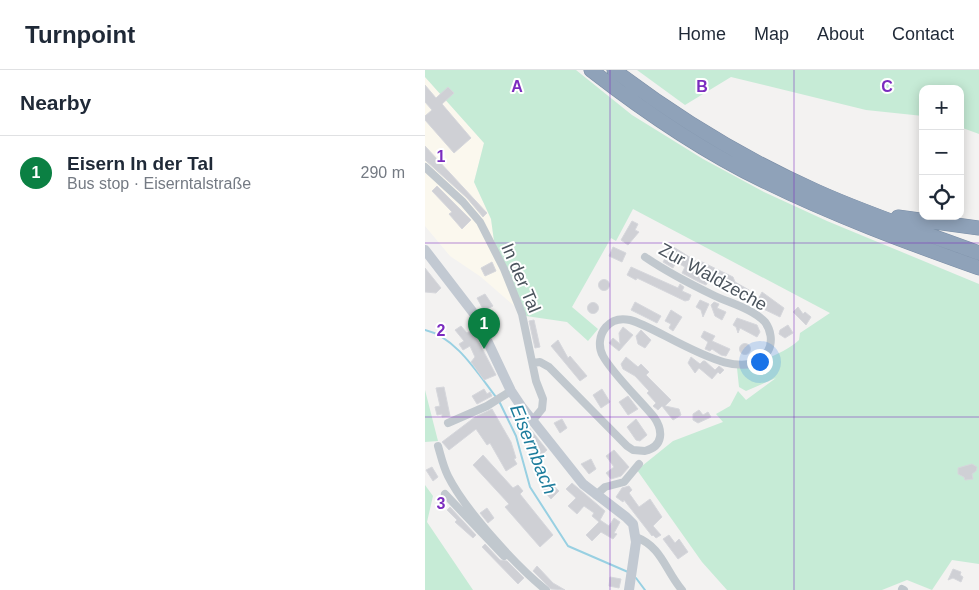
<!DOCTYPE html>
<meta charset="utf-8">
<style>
body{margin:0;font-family:Arial,sans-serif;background:#f2f2f3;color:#1f2937}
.controls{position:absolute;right:15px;top:15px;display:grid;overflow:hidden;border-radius:10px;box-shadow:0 2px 12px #0003}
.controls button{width:45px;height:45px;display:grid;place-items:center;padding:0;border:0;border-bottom:1px solid #e0e1e3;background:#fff;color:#1f2937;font:25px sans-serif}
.you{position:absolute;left:334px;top:291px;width:18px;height:18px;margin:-12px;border:4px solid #fff;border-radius:50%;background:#1a73e8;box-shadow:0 0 0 8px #1a73e833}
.badge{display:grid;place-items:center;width:32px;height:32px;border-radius:50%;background:#0b8043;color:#fff;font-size:16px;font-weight:700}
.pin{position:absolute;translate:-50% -41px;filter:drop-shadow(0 1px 2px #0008)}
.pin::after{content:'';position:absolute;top:26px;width:18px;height:15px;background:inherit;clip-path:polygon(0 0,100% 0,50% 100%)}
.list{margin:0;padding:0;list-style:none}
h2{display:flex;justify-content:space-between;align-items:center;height:65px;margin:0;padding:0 20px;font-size:21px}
h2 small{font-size:16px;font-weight:400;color:#747a83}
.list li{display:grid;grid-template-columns:32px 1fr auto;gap:15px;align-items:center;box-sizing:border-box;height:75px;padding:0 20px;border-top:1px solid #e0e1e3}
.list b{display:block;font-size:19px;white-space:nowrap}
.list p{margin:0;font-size:16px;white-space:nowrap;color:#747a83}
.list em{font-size:16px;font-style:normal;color:#747a83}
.icon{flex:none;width:28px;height:28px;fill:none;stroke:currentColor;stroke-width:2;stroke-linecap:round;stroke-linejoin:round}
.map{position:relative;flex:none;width:554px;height:520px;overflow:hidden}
header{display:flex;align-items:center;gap:30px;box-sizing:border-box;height:70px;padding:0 25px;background:#fff;border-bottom:1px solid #e0e1e3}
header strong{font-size:24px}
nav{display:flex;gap:28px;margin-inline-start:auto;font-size:18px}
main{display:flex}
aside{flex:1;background:#fff}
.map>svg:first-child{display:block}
</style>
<header>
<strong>Turnpoint</strong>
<nav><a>Home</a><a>Map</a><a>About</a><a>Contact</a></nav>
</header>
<main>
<aside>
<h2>Nearby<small></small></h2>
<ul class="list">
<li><span class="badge">1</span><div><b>Eisern In der Tal</b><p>Bus stop · Eiserntalstraße</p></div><em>290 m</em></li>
</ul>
</aside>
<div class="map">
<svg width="554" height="520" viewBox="0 0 554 520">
<rect width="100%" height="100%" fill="#f3f2f1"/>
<path fill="#fbf8ee" d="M0,7L59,73L49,112L66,149L69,172L101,246L56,207L25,186L0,156Z"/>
<path fill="#c6ebd6" d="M0,0H151L207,45L278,89L339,122L402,151L554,214V494L527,490L507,520L482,510L457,520H302L277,492L212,400L248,371L298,352L291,344L305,336L313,321L321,330L351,308L321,321L314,317L312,298C329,295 362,282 374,270L375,263L405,243L208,139L191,171L186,168L147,237L173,259L163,271L142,252L101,246L69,171L66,149L49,112L59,73L0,7Z
M212,0H554V64L535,57V19H498V46L441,40L306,7L260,35Z
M0,320L13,371L0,372Z
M0,415L8,426L2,452L48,520H0Z"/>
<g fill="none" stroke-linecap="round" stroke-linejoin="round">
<path stroke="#98d0e2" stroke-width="2" d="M0,260C31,267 53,304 71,327
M74,331L91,366L105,417L143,476L203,502
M211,508L220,520"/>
</g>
<path fill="#cfd0d5" stroke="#d6d7dc" d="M0,15L11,28L23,17L29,23L17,34L46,68L29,83L0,50V46L7,40L0,32Z
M0,76L62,143L58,147L42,128L0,90Z
M12,116L46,150L37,159L24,144L27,142L7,121Z
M207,151L213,154L210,160L214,162L203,175L196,170Z
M247,176L274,193L275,191L308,207L310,212L324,220L320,227L285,208L281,215L274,212L257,203L260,197L251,192L248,198L238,192Z
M188,177L201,183L197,192L184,186Z
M67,192L71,201L60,206L56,198Z
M206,197L253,218L255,214L259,217L257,221L266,225L264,230L260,231L212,208L211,210L202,205Z
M0,198L16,218L11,223L0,222Z
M173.5 215a5.5 5.5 0 1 1 11 0a5.5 5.5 0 1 1-11 0Z
M337,222L359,238L355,247L330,235Z
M60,224L68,236L59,241L52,228Z
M275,230L284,234L278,247L276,240L271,237Z
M210,232L236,246L232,253L206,240Z
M289,232L294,234L292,238L301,242L297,250L290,246L286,235Z
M162.5 238a5.5 5.5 0 1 1 11 0a5.5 5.5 0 1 1-11 0Z
M373,237L378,244L380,242L386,247L381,255L368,242Z
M246,240L257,247L248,261L244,258L246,254L240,251Z
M312,248L332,255L335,262L332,267L315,258L313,263L311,257L308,255Z
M109,250L115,277L110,278L104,251Z
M363,255L368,263L360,268L354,264L355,260Z
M36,256L42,263L47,260L50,265L71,305L59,310L46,292L50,287L45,276L38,280L34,274L39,271L30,260Z
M198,257L208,265L194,281L184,273L188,268L195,274L194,263Z
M216,260L226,270L220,278L213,274L211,266Z
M279,261L290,266L287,271L305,279L301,286L296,285L287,279L285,281L280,279L283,272L276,267Z
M133,270L143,288L145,286L162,306L155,311L126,276Z
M314.5 279a5.5 5.5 0 1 1 11 0a5.5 5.5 0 1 1-11 0Z
M201,287L213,297L216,294L224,302L221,305L246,330L240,336L254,339L256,345L248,350L237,336L233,340L228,336L231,333L222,323L224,321L210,306L198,299L196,294Z
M266,287L275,294L278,291H280L290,300L294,296L299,300L295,304L293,302L287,309L274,298L270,303L263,293Z
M19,317L25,346L17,347V344L12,345L10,337L15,336L11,318Z
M59,319L62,324L65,322L67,326L52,334L47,326Z
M177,319L185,332L176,338L168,325Z
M203,326L213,339L203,345L194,332Z
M67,339L86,372L91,388L89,389L92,394L81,401L65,373L62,375L51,359L24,380L17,372L50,347Z
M274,340L278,345L283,342L286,347L273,353L268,350V344Z
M137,349L142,358L135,363L129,353Z
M211,349L222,365L215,371L211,370L202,357Z
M98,350L122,380L112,389L101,372L104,370L92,355Z
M189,380L204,397L196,406L186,409L181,403L189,397L181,386Z
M58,385L88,418L93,415L98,421L95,424L128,465L115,477L80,437L84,434L48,395Z
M166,389L171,399L164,404L156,394Z
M547,394L552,397L551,401L547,404L548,409L540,410L539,407L533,404V398Z
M7,397L13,407L8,411L1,400Z
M125,413L134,421L126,429L118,420Z
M147,413L180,441L175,450L184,456L189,448L195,452L189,463L192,464L188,469L176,462L167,471L161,465L174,452L167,446L169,443L159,436L152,444L143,436L151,428L141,419Z
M204,416L207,420L204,423L214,437L225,429L237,447L228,456L236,465L231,468L228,465L227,466L199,430L198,432L191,427L197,418Z
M25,437L51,465L48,468L30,452L32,450L22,440Z
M62,438L69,448L63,453L55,443Z
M244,465L250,473L254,469L263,482L253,489L238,469Z
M60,474L75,490L82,491L99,508L93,514L57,477Z
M112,496L128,513L140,520L126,519L108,501Z
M528,499L536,502L535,505L538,507L536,512L528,508L523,510Z
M185,507L196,509L194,518L184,516Z"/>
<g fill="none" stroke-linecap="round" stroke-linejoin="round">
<defs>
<path id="highway" d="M166,0C220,42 277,81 339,111C408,145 481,172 554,198
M189,0C252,48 319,89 391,121C444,145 500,163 554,183
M473,147L554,158"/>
</defs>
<use href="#highway" stroke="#7a8da5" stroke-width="15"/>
<path stroke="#c1c8ce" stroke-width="8" d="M0,97L38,132L55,152L79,199L97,244L111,311L118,329L117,339L108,350
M108,293L115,292L124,297L202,376L208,380L220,381C239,376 238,360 229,347C216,331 187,303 178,286C173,277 174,265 181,257C187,250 196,248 205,250C235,257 319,323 343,281C348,272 346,260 340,252C328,239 305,233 290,226C265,214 242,202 220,187
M23,353L62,336L86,321
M13,376C16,386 18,396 23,406C40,440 91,496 121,520
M20,424L79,486
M171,425L180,417L199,412L214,394
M211,467C237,477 240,500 257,520
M477,519L479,520"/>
<path stroke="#c2c9d2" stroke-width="10" d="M0,180L50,245L86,321L96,336L158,414L201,447L208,454L211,472L204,520"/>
<use href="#highway" stroke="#8fa2b9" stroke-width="14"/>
</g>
<path fill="none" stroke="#7b2cbf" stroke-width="1" stroke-opacity="0.55" d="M185,0V520M369,0V520M0,173H554M0,347H554"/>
<g text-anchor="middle" stroke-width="4" stroke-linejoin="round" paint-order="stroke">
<g font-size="18" fill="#4b545d" stroke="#fff">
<text transform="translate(288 207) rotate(29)" y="6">Zur Waldzeche</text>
<text transform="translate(96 208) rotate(67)" y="6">In der Tal</text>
</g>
<g font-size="19" font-style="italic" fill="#1e7d9d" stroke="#fff">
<text transform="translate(109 379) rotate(68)" y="7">Eisernbach</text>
</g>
</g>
<g font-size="16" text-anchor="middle" font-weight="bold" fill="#7b2cbf" stroke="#fff" stroke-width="4" stroke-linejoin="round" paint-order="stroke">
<text x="92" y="22">A</text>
<text x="277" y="22">B</text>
<text x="462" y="22">C</text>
<text x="16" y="92">1</text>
<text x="16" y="266">2</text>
<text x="16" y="439">3</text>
</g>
</svg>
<div class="controls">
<button>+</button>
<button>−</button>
<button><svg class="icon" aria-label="locate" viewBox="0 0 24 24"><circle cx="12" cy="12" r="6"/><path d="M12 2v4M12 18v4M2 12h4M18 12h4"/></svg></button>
</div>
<div class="you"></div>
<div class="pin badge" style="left:59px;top:279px">1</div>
</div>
</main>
